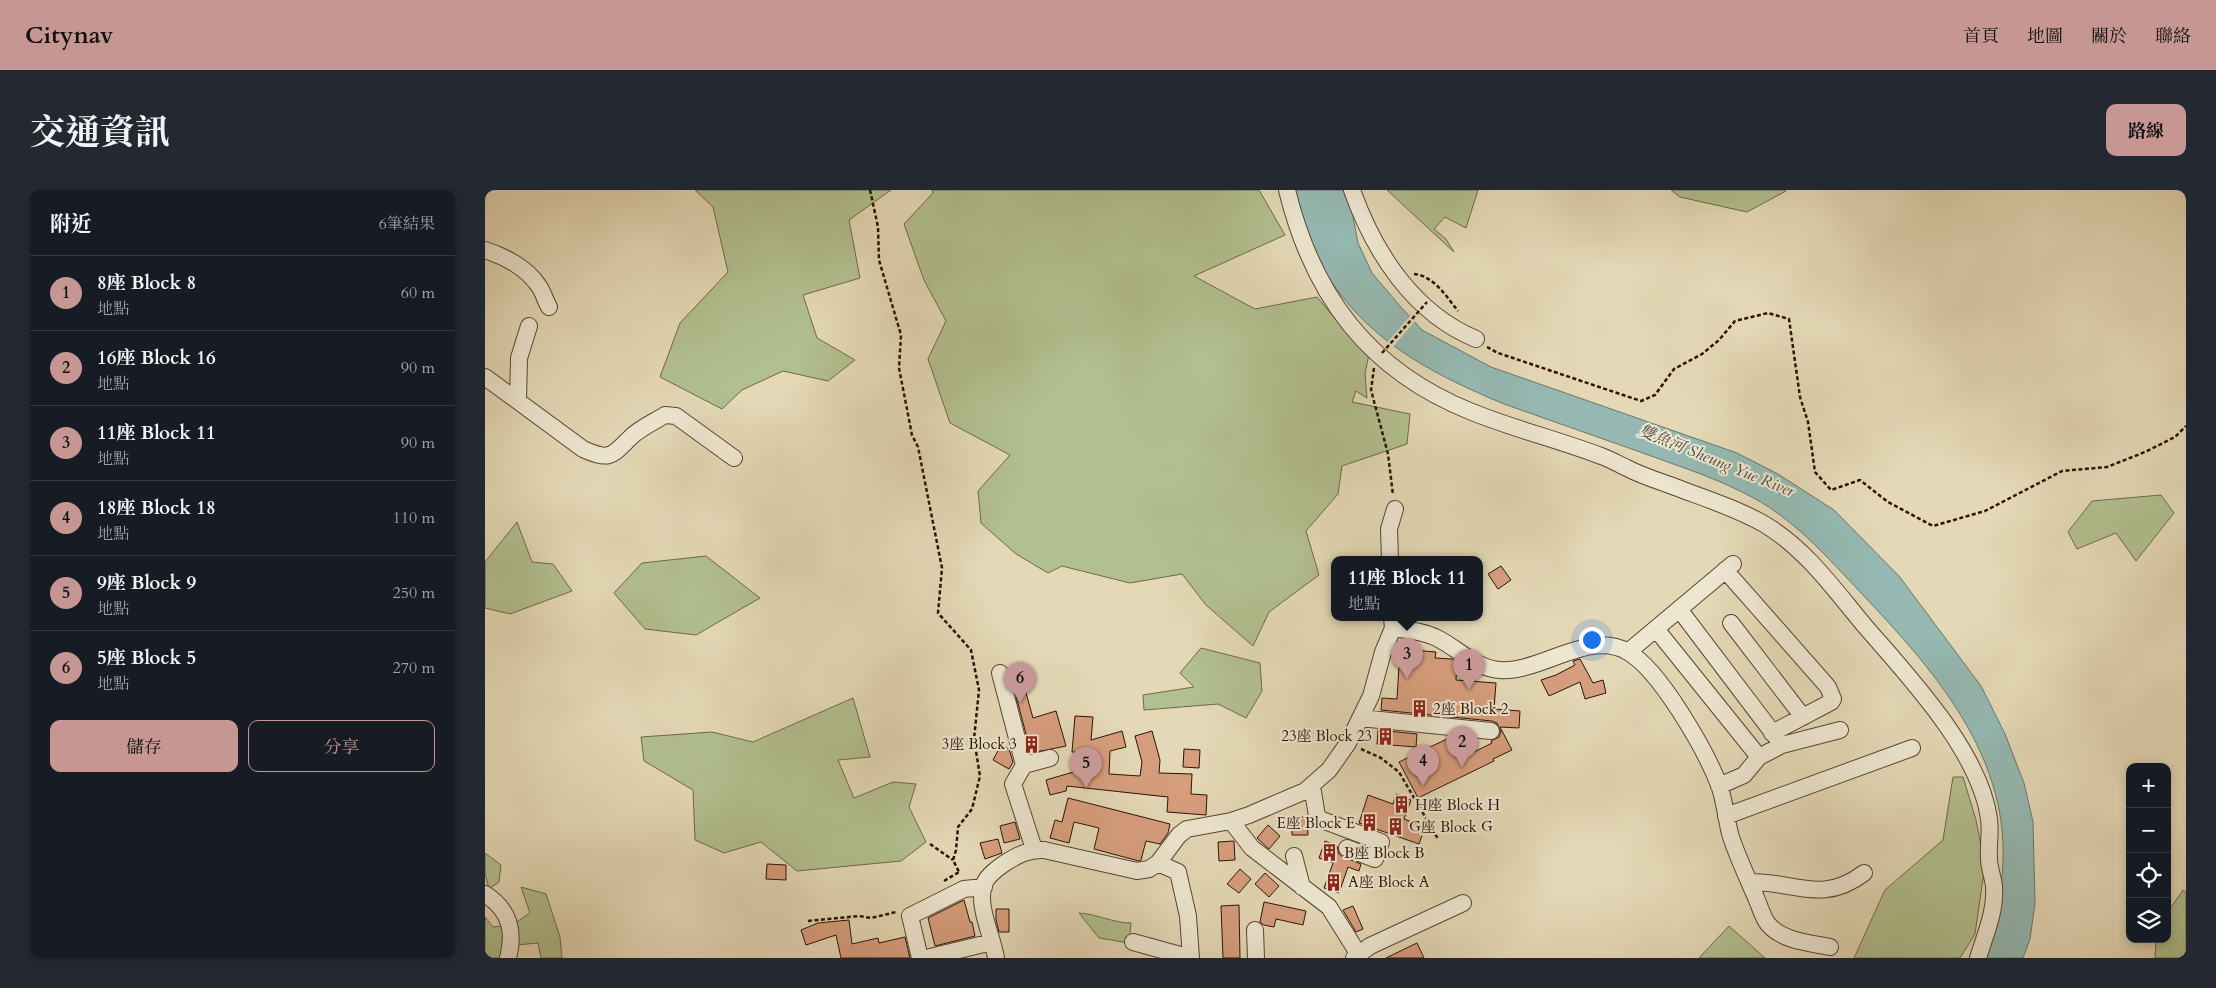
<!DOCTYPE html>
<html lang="zh-TW">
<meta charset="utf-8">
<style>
body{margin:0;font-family:Cardo,"Noto Serif TC",serif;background:#242831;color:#f1f3f6}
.controls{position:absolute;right:15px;bottom:15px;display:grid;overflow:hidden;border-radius:10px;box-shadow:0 2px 8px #0003}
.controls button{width:45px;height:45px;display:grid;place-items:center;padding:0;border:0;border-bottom:1px solid #363941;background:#171b24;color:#f1f3f6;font:25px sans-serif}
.you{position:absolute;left:1106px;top:449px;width:18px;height:18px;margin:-12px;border:4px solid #fff;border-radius:50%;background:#1a73e8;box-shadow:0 0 0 8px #1a73e833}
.badge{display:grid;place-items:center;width:32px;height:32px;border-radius:50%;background:#c59692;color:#111;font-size:16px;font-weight:700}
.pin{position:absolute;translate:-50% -41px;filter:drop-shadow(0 1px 2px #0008)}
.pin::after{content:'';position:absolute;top:26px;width:18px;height:15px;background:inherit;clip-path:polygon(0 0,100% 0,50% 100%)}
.popup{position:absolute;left:846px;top:366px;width:152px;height:65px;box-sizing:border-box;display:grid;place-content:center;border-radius:10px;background:#171b24;filter:drop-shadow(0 1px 4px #0005);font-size:16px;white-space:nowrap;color:#9ea1a6}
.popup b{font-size:19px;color:#f1f3f6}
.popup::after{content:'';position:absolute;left:50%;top:100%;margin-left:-10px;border:10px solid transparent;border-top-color:#171b24}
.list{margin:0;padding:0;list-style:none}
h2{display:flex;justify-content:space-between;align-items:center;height:65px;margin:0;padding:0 20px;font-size:21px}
h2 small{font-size:16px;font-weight:400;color:#9ea1a6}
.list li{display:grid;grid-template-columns:32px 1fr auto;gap:15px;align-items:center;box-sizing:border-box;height:75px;padding:0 20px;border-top:1px solid #363941}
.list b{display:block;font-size:19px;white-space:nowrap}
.list p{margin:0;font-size:16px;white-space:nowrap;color:#9ea1a6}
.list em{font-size:16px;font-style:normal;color:#9ea1a6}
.actions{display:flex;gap:10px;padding:15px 20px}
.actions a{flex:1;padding:11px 0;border:1px solid #c59692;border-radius:10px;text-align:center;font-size:18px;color:#c59692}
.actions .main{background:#c59692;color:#111}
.icon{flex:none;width:28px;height:28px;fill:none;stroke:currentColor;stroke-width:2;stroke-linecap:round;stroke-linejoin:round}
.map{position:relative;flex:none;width:1701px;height:768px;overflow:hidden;border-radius:10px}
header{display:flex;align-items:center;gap:30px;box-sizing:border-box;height:70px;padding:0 25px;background:#c59692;color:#111}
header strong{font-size:24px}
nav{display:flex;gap:28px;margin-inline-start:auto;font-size:18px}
.intro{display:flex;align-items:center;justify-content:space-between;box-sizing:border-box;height:120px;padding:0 30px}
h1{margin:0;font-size:35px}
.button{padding:12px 22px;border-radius:10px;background:#c59692;color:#111;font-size:18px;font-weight:700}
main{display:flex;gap:30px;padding:0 30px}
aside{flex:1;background:#171b24;border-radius:10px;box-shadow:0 2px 8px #0003}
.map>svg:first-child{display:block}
</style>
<header>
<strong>Citynav</strong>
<nav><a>首頁</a><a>地圖</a><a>關於</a><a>聯絡</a></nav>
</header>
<div class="intro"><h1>交通資訊</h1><a class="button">路線</a></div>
<main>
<aside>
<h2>附近<small>6筆結果</small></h2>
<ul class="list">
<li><span class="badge">1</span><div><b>8座 Block 8</b><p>地點</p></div><em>60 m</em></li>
<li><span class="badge">2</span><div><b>16座 Block 16</b><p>地點</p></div><em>90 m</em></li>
<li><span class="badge">3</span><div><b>11座 Block 11</b><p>地點</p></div><em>90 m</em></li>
<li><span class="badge">4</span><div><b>18座 Block 18</b><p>地點</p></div><em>110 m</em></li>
<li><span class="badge">5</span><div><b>9座 Block 9</b><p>地點</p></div><em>250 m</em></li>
<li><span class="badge">6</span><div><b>5座 Block 5</b><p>地點</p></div><em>270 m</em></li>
</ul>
<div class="actions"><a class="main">儲存</a><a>分享</a></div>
</aside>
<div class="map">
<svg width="1701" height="768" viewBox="0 0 1701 768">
<rect width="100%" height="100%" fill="#e4d8b6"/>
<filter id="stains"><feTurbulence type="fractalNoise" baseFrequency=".004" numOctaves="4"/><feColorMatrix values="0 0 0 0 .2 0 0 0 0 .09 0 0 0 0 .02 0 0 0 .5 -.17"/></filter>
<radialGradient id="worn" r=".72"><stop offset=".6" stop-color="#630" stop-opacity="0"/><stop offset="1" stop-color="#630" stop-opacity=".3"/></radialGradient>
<path fill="#b2bf8f" stroke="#6f684a" d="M210,0H406L364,30L375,88L318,105L332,148L370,170L343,191L298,181L257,200L237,219L175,187L195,133L243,82L228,17Z
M447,0H774L800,45L709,86L770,119L832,107L870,152L884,164L880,184L882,208L871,201L867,212L925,224L922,254L857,276L853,304L821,341L834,385L784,422L768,456L721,415L697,384L645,393L577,376L563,383L531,364L496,333L493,301L525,265L465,233L443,169L461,131L439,90L419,34L448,3Z
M902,0H993L981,38L960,27L949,39L961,49L969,62Z
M1186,0H1300L1301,1L1262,22L1195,7Z
M1676,305L1689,323L1651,371L1631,343L1592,359L1583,342L1607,311Z
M32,332L47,372L68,374L87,401L25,424L0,418V372Z
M221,366L275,408L211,445L160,439L129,403L157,373Z
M716,458L775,473L777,501L761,528L733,514L659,520L658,505L709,497L695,483Z
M368,508L385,567L353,570L369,608L408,592L431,594L424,617L441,652L416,671L312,681L276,652L239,663L210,650L208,600L159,571L156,547L227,542L268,552Z
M1468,587H1478L1491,630L1500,675L1490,744L1475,768H1369L1400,700L1458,650Z
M0,663L16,675L14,692L4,699L0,684Z
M36,697L61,704L75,747L77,768H56L53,753L31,755L28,768H0V727L8,737L27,735L45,723Z
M1698,700L1701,702V768H1670L1671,749H1682V723Z
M594,723C612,724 628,733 646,733L644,753L614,748Z
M1244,736L1280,768H1214Z"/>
<path fill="#95b9b2" stroke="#6b766c" d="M809,0H863L873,53L887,83L915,116L937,140L1006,177L1252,263L1293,284L1349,320L1414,386L1496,496L1520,544L1539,593L1548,632L1550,713L1545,749L1538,768H1500C1508,736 1517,704 1518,671C1522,562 1447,478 1377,404C1341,366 1307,326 1259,303C1226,286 1190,275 1155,262C1110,246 1064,230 1019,214C952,186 890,155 848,94C842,86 834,78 830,69C821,48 816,22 809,0Z"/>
<path fill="#e4d8b6" d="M926,125L931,130L907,158L901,154Z"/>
<path fill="#d79e7d" stroke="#2c1204" d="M1016,376L1026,390L1013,399L1003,384Z
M915,459L951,462L950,468L967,469L972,473L971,490L1011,493L1009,519L1035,521L1034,538L1015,537L1027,560L1008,569L1009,571L933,608L914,572L966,547L975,548L983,565L1007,553L1006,551L1014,547L1016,542L1012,533L1007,531L896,520L897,508L912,509Z
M1095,469L1108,493L1118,490L1121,503L1100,509L1095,492L1064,506L1056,490L1071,485L1090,475L1088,471Z
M536,485L548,528L571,521L581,556L546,563L526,487Z
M590,526L608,527L606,550L637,541L641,557L625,561L624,584L655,586L657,572L650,546L667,541L675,570L674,583L707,584L706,604L722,605L721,625L682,622L683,607L582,596L581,601L565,605L561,590L592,581L593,562H587Z
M893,540L932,544L931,557L892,554Z
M516,555L524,559L528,572L524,579L508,570Z
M699,559L715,560L714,578L698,577Z
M911,604L926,610L919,629L940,637L934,654L874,633L883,605L908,614Z
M583,608L685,634L683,643L675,654L661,651L656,670L654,671L609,659L614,638L589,632L584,653L565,648L570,630L577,632Z
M807,627H822L823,645H807Z
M530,632L535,649L519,653L515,636Z
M783,635L795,646L784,659L772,648Z
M513,649L517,663L500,669L495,653Z
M749,651L750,670L734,671L733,652Z
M840,651L852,656L854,664L858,667L876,674L874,681L863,677L854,703L839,698L848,673L834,668Z
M282,674L301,675V690L281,689Z
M755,679L766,689L754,703L742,694Z
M780,683L794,696L784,707L770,694Z
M479,710L485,732H487L490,746L450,756L443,728Z
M779,712L821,721L818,735L791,729L789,737L779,735L775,732Z
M754,715L755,768H738L736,716Z
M868,716L878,739L871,742L858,720Z
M511,719H524V742H514L511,730Z
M364,730L367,754L393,748L394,753L420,747L425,768H356L351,745L321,755L316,740L333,733Z
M932,753L939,768H901Z"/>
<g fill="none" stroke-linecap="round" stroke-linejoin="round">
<defs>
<path id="minor" d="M802,0C828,106 884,181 987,222C1029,239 1074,250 1116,266C1125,269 1133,274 1142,278C1157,286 1174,291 1190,297C1219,308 1251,318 1279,334C1320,358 1349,399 1379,435C1422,485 1495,561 1504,629C1506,641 1503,655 1504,668C1504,678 1508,687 1509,696C1511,721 1500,745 1493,768
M867,0C889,62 928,123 991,149
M0,60C19,66 42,78 53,95C58,101 60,110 64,117
M0,187L98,259C126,272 127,265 146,247C155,238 169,232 180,225L191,226L249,268
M33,211L34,168L44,136
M905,370L904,339L910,319
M1240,380L1343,497L1348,509L1346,512L1287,543
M1194,419L1297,555
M1246,433L1318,527
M908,438C922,440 938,441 952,448C972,458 992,479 1015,480C1056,483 1104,439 1143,462C1175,480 1221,561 1234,595C1240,611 1241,630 1246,647C1253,668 1263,689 1272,710C1275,717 1278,728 1283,734C1297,751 1325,753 1345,757
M1171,439L1274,567
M1143,462L1248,374
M515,483L539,575
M875,528L1006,541
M827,596L832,626L837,630L896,652L890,669L862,658
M1234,596L1259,585L1274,567L1297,555L1355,540
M1241,626L1427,558
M746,631L767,658L844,717L874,765
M549,659L528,594L539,575L565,568
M809,666L817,697
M673,673L693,682L703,726L706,768
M1264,692C1309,691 1337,715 1379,683
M0,704C25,720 30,741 23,768
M770,740L771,768
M648,752L706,768
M435,768L425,726L479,699L499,697
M441,768L507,752
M511,768C508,747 490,713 500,692C504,684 513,678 520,673C533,665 544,659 559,660L652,681L664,679L673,673L694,645L702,639L746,631L764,625L820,601L844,580L863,553L886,506L898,462L908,438L907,428
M869,768L885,756L978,713"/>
</defs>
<use href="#minor" stroke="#5a4430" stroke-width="18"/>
<path stroke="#2c1204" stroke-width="2.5" stroke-dasharray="4 2.5" stroke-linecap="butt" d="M385,0L393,37L394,70L416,145L414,178L427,245L433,257L457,378L453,423L486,460L494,500L489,549L495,586L487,619L473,637L471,660L468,670L474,682
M929,84C949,86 961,106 973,121
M1002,157L1013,163L1156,211L1170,205L1189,179L1217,164L1234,150L1250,131L1283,123L1304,129L1315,207L1323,232L1330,282L1346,300L1375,290L1403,312L1448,336L1500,321L1577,281L1622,277L1660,262L1690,247L1701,236
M889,178L886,200L903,264L908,305
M876,559L896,568L914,582L953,649
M445,654L468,670
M459,691L474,682
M323,731L374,726L386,728L411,722"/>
<use href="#minor" stroke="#ede6d0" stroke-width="16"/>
<path stroke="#2c1204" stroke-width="2.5" stroke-dasharray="4 2.5" stroke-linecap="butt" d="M897,163L942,112"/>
</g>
<defs>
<symbol id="building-bare" viewBox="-9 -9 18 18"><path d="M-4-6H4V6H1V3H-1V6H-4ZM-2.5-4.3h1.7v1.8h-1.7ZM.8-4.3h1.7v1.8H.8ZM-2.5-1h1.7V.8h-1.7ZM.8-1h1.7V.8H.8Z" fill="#8f2418" stroke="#ede6d0" stroke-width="2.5" paint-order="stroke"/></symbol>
</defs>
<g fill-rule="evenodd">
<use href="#building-bare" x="922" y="506" width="25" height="25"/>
<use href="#building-bare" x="888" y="534" width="25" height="25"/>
<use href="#building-bare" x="534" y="542" width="25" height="25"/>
<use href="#building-bare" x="904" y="602" width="25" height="25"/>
<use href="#building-bare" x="872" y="620" width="25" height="25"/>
<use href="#building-bare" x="898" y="624" width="25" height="25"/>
<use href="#building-bare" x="832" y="650" width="25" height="25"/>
<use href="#building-bare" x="836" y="680" width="25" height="25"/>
</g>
<g text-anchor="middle" stroke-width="4" stroke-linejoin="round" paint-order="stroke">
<g font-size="15" fill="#2c1204" stroke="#ede6d0" text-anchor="start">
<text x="948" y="524">2座 Block 2</text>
<text x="887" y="551" text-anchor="end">23座 Block 23</text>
<text x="532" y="559" text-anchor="end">3座 Block 3</text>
<text x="930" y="620">H座 Block H</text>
<text x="870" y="638" text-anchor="end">E座 Block E</text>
<text x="924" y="642">G座 Block G</text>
<text x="859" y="668">B座 Block B</text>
<text x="863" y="697">A座 Block A</text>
</g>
<g font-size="16" font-style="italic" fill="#514c41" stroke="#ede6d0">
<text transform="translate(1232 270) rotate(22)" y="6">雙魚河 Sheung Yue River</text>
</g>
</g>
<rect width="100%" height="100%" filter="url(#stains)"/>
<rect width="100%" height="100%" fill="url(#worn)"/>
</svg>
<div class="controls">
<button>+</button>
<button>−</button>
<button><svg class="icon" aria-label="locate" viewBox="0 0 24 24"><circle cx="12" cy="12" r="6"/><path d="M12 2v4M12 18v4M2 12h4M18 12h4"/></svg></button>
<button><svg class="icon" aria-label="layers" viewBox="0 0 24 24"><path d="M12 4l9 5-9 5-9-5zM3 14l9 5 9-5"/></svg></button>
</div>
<div class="you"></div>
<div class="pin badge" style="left:984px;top:500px">1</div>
<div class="pin badge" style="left:977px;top:577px">2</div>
<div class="pin badge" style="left:922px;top:489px">3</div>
<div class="popup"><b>11座 Block 11</b>地點</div>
<div class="pin badge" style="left:938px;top:596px">4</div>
<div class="pin badge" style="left:601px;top:598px">5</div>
<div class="pin badge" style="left:535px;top:513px">6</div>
</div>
</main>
